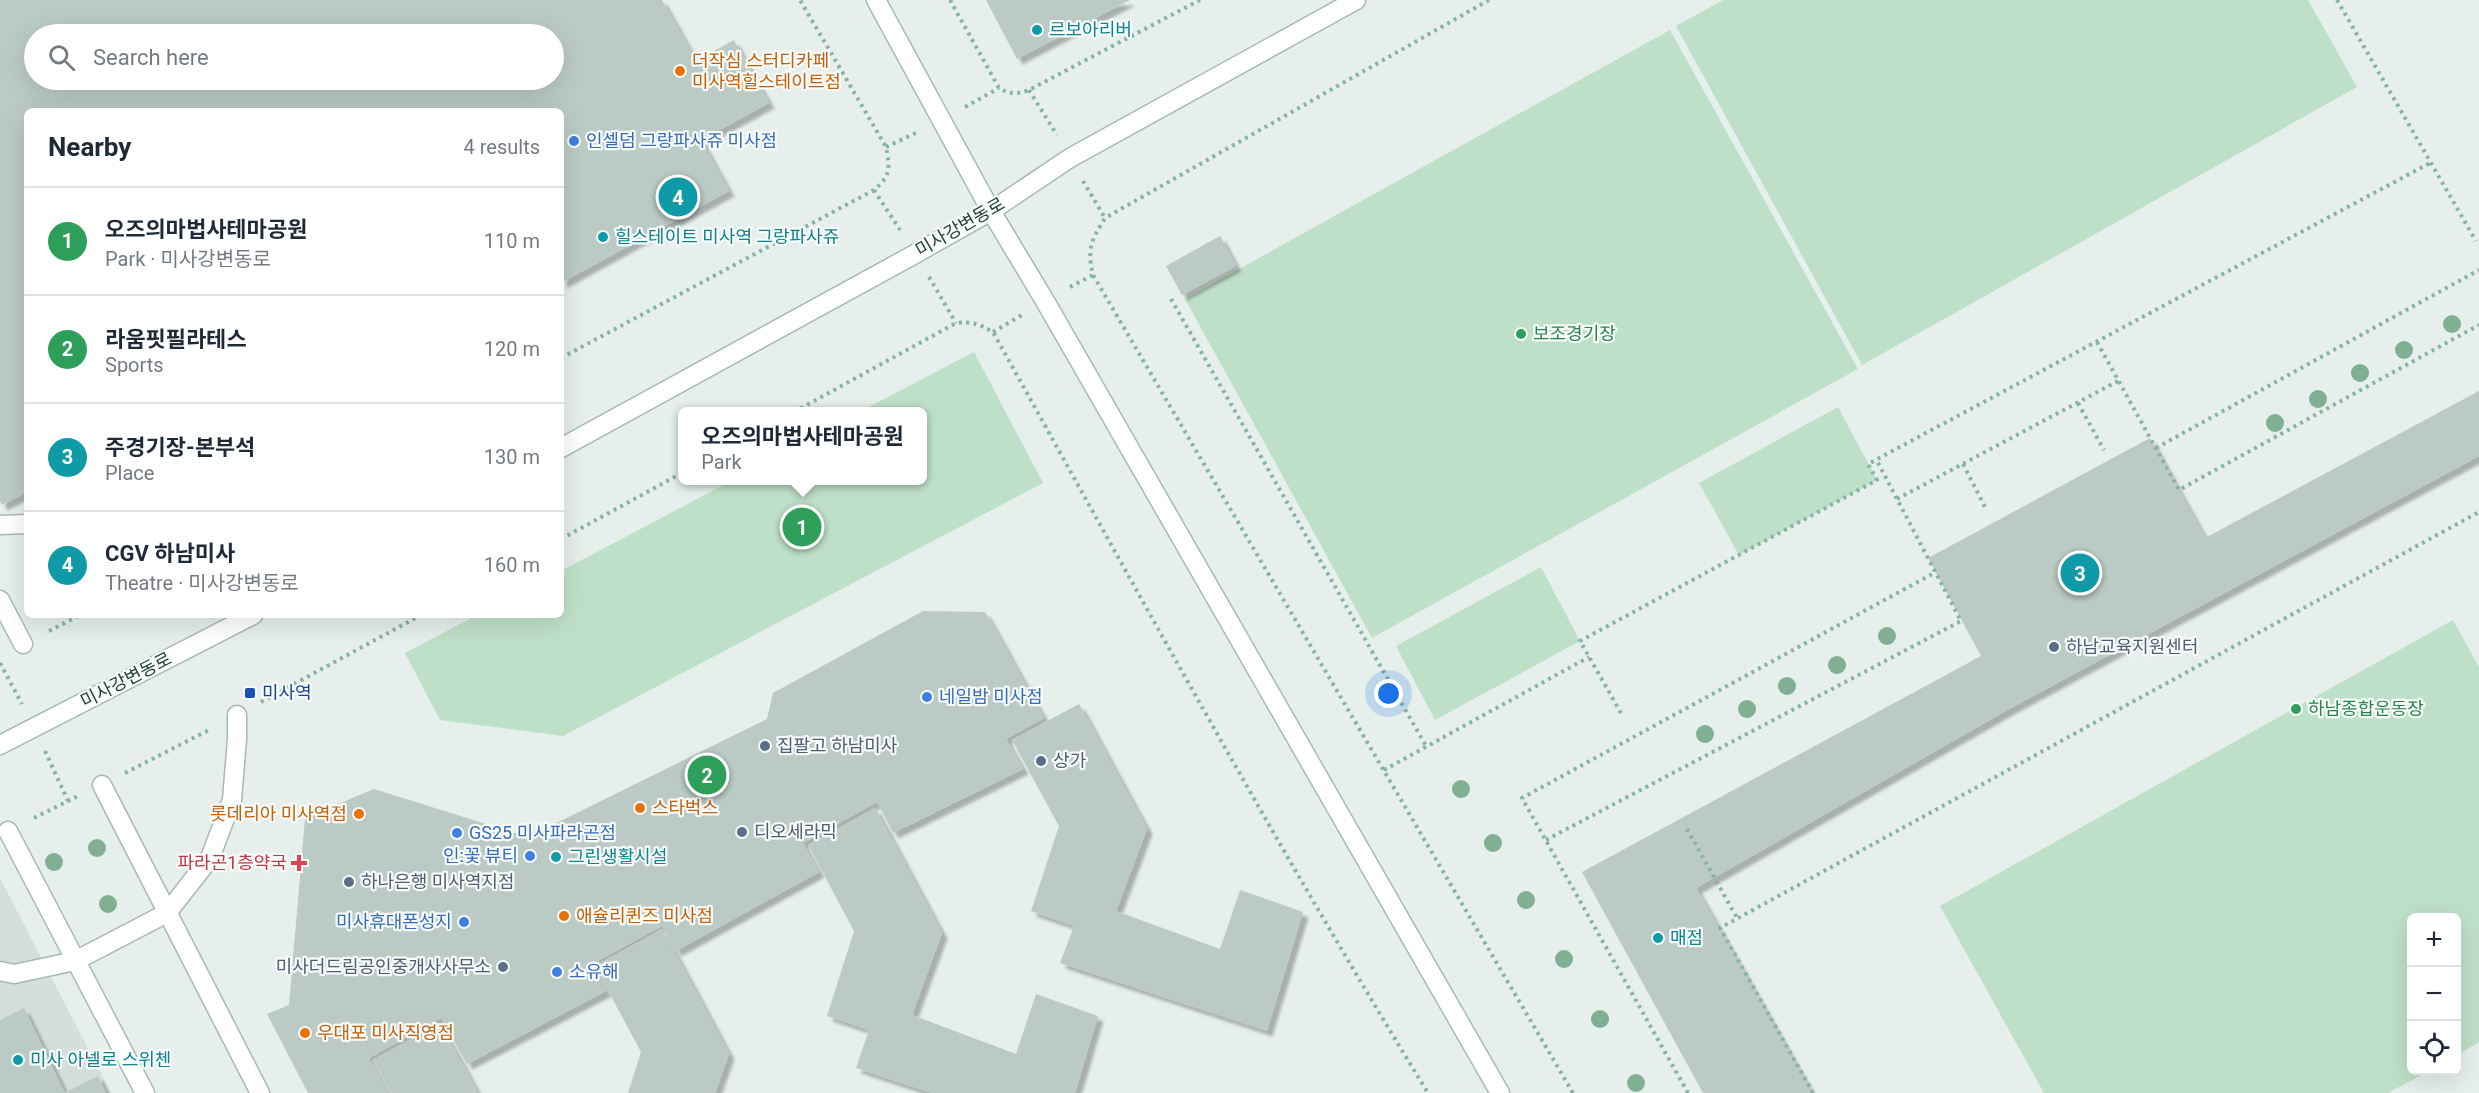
<!DOCTYPE html>
<meta charset="utf-8">
<style>
body{margin:0;font-family:Roboto,"Noto Sans KR",sans-serif;background:#f6f6f7;color:#1f2937}
.controls{position:absolute;right:18px;bottom:18px;display:grid;overflow:hidden;border-radius:9px;box-shadow:0 6px 24px #0002}
.controls button{width:54px;height:54px;display:grid;place-items:center;padding:0;border:0;border-bottom:2px solid #e0e1e3;background:#fff;color:#1f2937;font:30px sans-serif}
.you{position:absolute;left:1389px;top:694px;width:21px;height:21px;margin:-15px;border:4px solid #fff;border-radius:50%;background:#1a73e8;box-shadow:0 0 0 9px #1a73e833}
.badge{display:grid;place-items:center;width:39px;height:39px;border-radius:50%;background:#7f5249;color:#fff;font-size:20px;font-weight:700}
.pin{position:absolute;translate:-50% -50%;border:3px solid #fff;box-shadow:0 2px 6px #0006}
.popup{position:absolute;left:678px;top:407px;width:249px;height:78px;box-sizing:border-box;display:grid;place-content:center;border-radius:9px;background:#fff;filter:drop-shadow(0 2px 4px #0005);font-size:20px;white-space:nowrap;color:#747a83}
.popup b{font-size:22px;color:#1f2937}
.popup::after{content:'';position:absolute;left:50%;top:100%;margin-left:-12px;border:12px solid transparent;border-top-color:#fff}
.list{margin:0;padding:0;list-style:none}
h2{display:flex;justify-content:space-between;align-items:center;height:78px;margin:0;padding:0 24px;font-size:26px}
h2 small{font-size:20px;font-weight:400;color:#747a83}
.list li{display:grid;grid-template-columns:39px 1fr auto;gap:18px;align-items:center;box-sizing:border-box;height:108px;padding:0 24px;border-top:2px solid #e0e1e3}
.list b{display:block;font-size:22px;white-space:nowrap}
.list p{margin:0;font-size:20px;white-space:nowrap;color:#747a83}
.list em{font-size:20px;font-style:normal;color:#747a83}
.icon{flex:none;width:33px;height:33px;fill:none;stroke:currentColor;stroke-width:2;stroke-linecap:round;stroke-linejoin:round}
.map{position:relative;flex:none;width:2479px;height:1093px;overflow:hidden}
.search{position:absolute;background:#fff;box-shadow:0 6px 24px #0002;left:24px;top:24px;width:540px;height:66px;display:flex;align-items:center;gap:15px;box-sizing:border-box;padding:0 21px;border-radius:33px;color:#747a83;font-size:22px}
.panel{position:absolute;background:#fff;box-shadow:0 6px 24px #0002;left:24px;top:108px;width:540px;height:510px;border-radius:9px}
.map>svg:first-child{display:block}
</style>
<div class="map">
<svg width="2479" height="1093" viewBox="0 0 2479 1093">
<defs>
<filter id="shadow"><feDropShadow dx="5.5" dy="5.5" stdDeviation="1.5" flood-color="#0004"/></filter>
</defs>
<rect width="100%" height="100%" fill="#e6efeb"/>
<path fill="#d4dfda" d="M0,878L111,1093H0Z"/>
<path fill="#bfe0c8" d="M1723,0H2308L2357,87L1862,365L1676,26Z
M1670,30L1858,369L1372,638L1185,299Z
M974,352L1043,483L563,736L440,720L405,653L477,615H561V571L731,481L922,480V412L861,411Z
M1838,407L1877,480L1739,555L1699,483Z
M1541,567L1580,641L1435,720L1396,646Z
M2453,620L2479,667V1042L2457,1055L2456,918H2412V1070L2429,1071L2388,1093H2044L1940,906Z"/>
<path fill="#bbcac4" fill-rule="evenodd" filter="url(#shadow)" d="M0,0H662L696,61L734,40L769,103L701,140L729,191L561,283V111H27V492L2,505L0,501ZM34,34H554V80H34Z
M986,0H1130L1017,59Z
M1220,236L1236,266L1182,295L1166,266Z
M2479,391V456L2009,709L1696,888L1812,1093H1703L1582,872L1981,656L1928,558L2150,438L2205,538Z
M923,611L985,612L1044,718L1006,739L1023,769L893,833L877,802L803,843L819,872L676,951L662,926L592,964L606,991L467,1064L441,1018L369,1058L388,1093H308L267,1014L289,1005L305,818L374,789L528,837L767,719L773,693Z
M1079,704L1147,829L1116,911L1220,949L1240,890L1303,912L1267,1031L1060,963L1074,926L1031,911L1059,826L1012,740Z
M875,808L942,933L912,1015L1016,1054L1036,994L1098,1016L1075,1093H932L856,1068L869,1030L827,1016L854,931L808,845Z
M662,929L729,1054L715,1093H628L641,1052L595,966Z
M24,1008L65,1093L98,1076L106,1093H0V1020Z
M440,1023L478,1093H391L373,1060Z"/>
<g fill="none" stroke-linecap="round" stroke-linejoin="round">
<defs>
<path id="street" d="M0,525L27,524
M0,600L23,644
M102,785L260,1093
M8,831L145,1093
M0,971L14,974L75,961L167,913L210,858L232,800L237,739V715"/>
<path id="secondary" d="M876,0L991,211L1045,301L1500,1093
M561,448L915,254L991,211L1070,158L1356,0
M0,745L253,615"/>
</defs>
<use href="#street" stroke="#a8b8b2" stroke-width="21"/>
<use href="#secondary" stroke="#a4bbb3" stroke-width="21"/>
<path stroke="#86b3a5" stroke-width="4" stroke-dasharray="3 4.5" stroke-linecap="butt" d="M950,0L999,88C1010,95 1017,94 1029,90L1200,0
M1489,0L1105,218C1091,241 1087,248 1093,275L1573,1093
M2337,0L2476,241
M1029,90L1057,135
M965,107L999,88
M886,147L918,132
M1083,181L1105,218
M874,190L900,230
M929,277L956,323
M1070,287L1093,275
M1171,299L1426,746
M993,332L1022,315
M2097,342L2179,490L2479,325
M561,358L874,190C891,176 890,168 886,147L800,0
M2078,403L2104,450
M794,412L956,323C971,321 979,324 993,332C1135,587 1275,844 1428,1093
M2156,448L2479,270
M1963,464L1986,509
M1897,499L2118,381
M561,539L682,473
M49,631L80,615
M0,663L22,704
M261,702L421,615
M1621,713L1580,641L1877,480L1868,464L2430,163
M45,751L68,801
M1384,770L1589,657
M125,773L209,730
M34,818L78,796
M1687,829L1737,918
M1546,840L1961,621L1876,459
M1688,1093L1522,798L1934,573
M1813,1093L1720,928L2479,512"/>
<use href="#street" stroke="#fff" stroke-width="18"/>
<use href="#secondary" stroke="#fff" stroke-width="18"/>
</g>
<g fill="#80af93">
<circle cx="2452" cy="324" r="9"/>
<circle cx="2404" cy="350" r="9"/>
<circle cx="2360" cy="373" r="9"/>
<circle cx="2318" cy="399" r="9"/>
<circle cx="2275" cy="423" r="9"/>
<circle cx="1887" cy="636" r="9"/>
<circle cx="1837" cy="665" r="9"/>
<circle cx="1787" cy="686" r="9"/>
<circle cx="1747" cy="709" r="9"/>
<circle cx="1705" cy="734" r="9"/>
<circle cx="1461" cy="789" r="9"/>
<circle cx="1493" cy="843" r="9"/>
<circle cx="97" cy="848" r="9"/>
<circle cx="54" cy="862" r="9"/>
<circle cx="1526" cy="900" r="9"/>
<circle cx="108" cy="904" r="9"/>
<circle cx="1564" cy="959" r="9"/>
<circle cx="1600" cy="1019" r="9"/>
<circle cx="1636" cy="1083" r="9"/>
</g>
<g fill="#0f9aa8" stroke="#f7fbf9" stroke-width="2">
<circle cx="1037" cy="30" r="6"/>
<circle cx="603" cy="237" r="6"/>
<circle cx="556" cy="857" r="6"/>
<circle cx="1658" cy="938" r="6"/>
<circle cx="18" cy="1060" r="6"/>
</g>
<g fill="#e8710a" stroke="#f7fbf9" stroke-width="2">
<circle cx="680" cy="71" r="6"/>
<circle cx="640" cy="808" r="6"/>
<circle cx="359" cy="814" r="6"/>
<circle cx="564" cy="916" r="6"/>
<circle cx="305" cy="1033" r="6"/>
</g>
<g fill="#3f7fe0" stroke="#f7fbf9" stroke-width="2">
<circle cx="574" cy="141" r="6"/>
<circle cx="927" cy="697" r="6"/>
<circle cx="457" cy="833" r="6"/>
<circle cx="530" cy="856" r="6"/>
<circle cx="464" cy="922" r="6"/>
<circle cx="557" cy="972" r="6"/>
</g>
<g fill="#2e9e5b" stroke="#f7fbf9" stroke-width="2">
<circle cx="1521" cy="334" r="6"/>
<circle cx="2296" cy="709" r="6"/>
</g>
<g fill="#5c6f8a" stroke="#f7fbf9" stroke-width="2">
<circle cx="2054" cy="647" r="6"/>
<circle cx="765" cy="746" r="6"/>
<circle cx="1041" cy="761" r="6"/>
<circle cx="742" cy="832" r="6"/>
<circle cx="349" cy="882" r="6"/>
<circle cx="503" cy="967" r="6"/>
</g>
<rect fill="#1a4fb4" stroke="#f7fbf9" stroke-width="2" x="244" y="687" width="12" height="12" rx="3"/>
<path fill="#e0444e" stroke="#f7fbf9" stroke-width="2" d="M296 854h6v6h6v6h-6v6h-6v-6h-6v-6h6z"/>
<g text-anchor="middle" stroke-width="4.5" stroke-linejoin="round" paint-order="stroke">
<g font-size="18" fill="#0d838f" stroke="#f7fbf9" text-anchor="start">
<text x="1049" y="36">르보아리버</text>
<text x="615" y="243">힐스테이트 미사역 그랑파사쥬</text>
<text x="568" y="863">그린생활시설</text>
<text x="1670" y="944">매점</text>
<text x="30" y="1066">미사 아넬로 스위첸</text>
</g>
<g font-size="18" fill="#c56008" stroke="#f7fbf9" text-anchor="start">
<text x="692" y="67">더작심 스터디카페<tspan x="692" dy="21">미사역힐스테이트점</tspan></text>
<text x="652" y="814">스타벅스</text>
<text x="347" y="820" text-anchor="end">롯데리아 미사역점</text>
<text x="576" y="922">애슐리퀸즈 미사점</text>
<text x="317" y="1039">우대포 미사직영점</text>
</g>
<g font-size="18" fill="#366cbe" stroke="#f7fbf9" text-anchor="start">
<text x="586" y="147">인셀덤 그랑파사쥬 미사점</text>
<text x="939" y="703">네일밤 미사점</text>
<text x="469" y="839">GS25 미사파라곤점</text>
<text x="518" y="862" text-anchor="end">인:꽃 뷰티</text>
<text x="452" y="928" text-anchor="end">미사휴대폰성지</text>
<text x="569" y="978">소유해</text>
</g>
<g font-size="18" fill="#24423a" stroke="#f7fbf9">
<text transform="translate(960 227) rotate(-30)" y="6">미사강변동로</text>
<text transform="translate(126 680) rotate(-27)" y="6">미사강변동로</text>
</g>
<g font-size="18" fill="#27864d" stroke="#f7fbf9" text-anchor="start">
<text x="1533" y="340">보조경기장</text>
<text x="2308" y="715">하남종합운동장</text>
</g>
<g font-size="18" fill="#4e5e75" stroke="#f7fbf9" text-anchor="start">
<text x="2066" y="653">하남교육지원센터</text>
<text x="777" y="752">집팔고 하남미사</text>
<text x="1053" y="767">상가</text>
<text x="754" y="838">디오세라믹</text>
<text x="361" y="888">하나은행 미사역지점</text>
<text x="491" y="973" text-anchor="end">미사더드림공인중개사사무소</text>
</g>
<g font-size="18" fill="#164399" stroke="#f7fbf9" text-anchor="start">
<text x="262" y="699">미사역</text>
</g>
<g font-size="18" fill="#be3a42" stroke="#f7fbf9" text-anchor="end">
<text x="287" y="869">파라곤1층약국</text>
</g>
</g>
</svg>
<div class="controls">
<button>+</button>
<button>−</button>
<button><svg class="icon" aria-label="locate" viewBox="0 0 24 24"><circle cx="12" cy="12" r="6"/><path d="M12 2v4M12 18v4M2 12h4M18 12h4"/></svg></button>
</div>
<div class="you"></div>
<div class="pin badge" style="left:802px;top:527px;background:#2e9e5b">1</div>
<div class="popup"><b>오즈의마법사테마공원</b>Park</div>
<div class="pin badge" style="left:707px;top:775px;background:#2e9e5b">2</div>
<div class="pin badge" style="left:2080px;top:573px;background:#0f9aa8">3</div>
<div class="pin badge" style="left:678px;top:197px;background:#0f9aa8">4</div>
<div class="search"><svg class="icon" aria-label="search" viewBox="0 0 24 24"><circle cx="10" cy="10" r="6"/><path d="M15 15l6 6"/></svg>Search here</div>
<section class="panel">
<h2>Nearby<small>4 results</small></h2>
<ul class="list">
<li><span class="badge" style="background:#2e9e5b">1</span><div><b>오즈의마법사테마공원</b><p>Park · 미사강변동로</p></div><em>110 m</em></li>
<li><span class="badge" style="background:#2e9e5b">2</span><div><b>라움핏필라테스</b><p>Sports</p></div><em>120 m</em></li>
<li><span class="badge" style="background:#0f9aa8">3</span><div><b>주경기장-본부석</b><p>Place</p></div><em>130 m</em></li>
<li><span class="badge" style="background:#0f9aa8">4</span><div><b>CGV 하남미사</b><p>Theatre · 미사강변동로</p></div><em>160 m</em></li>
</ul>
</section>
</div>
